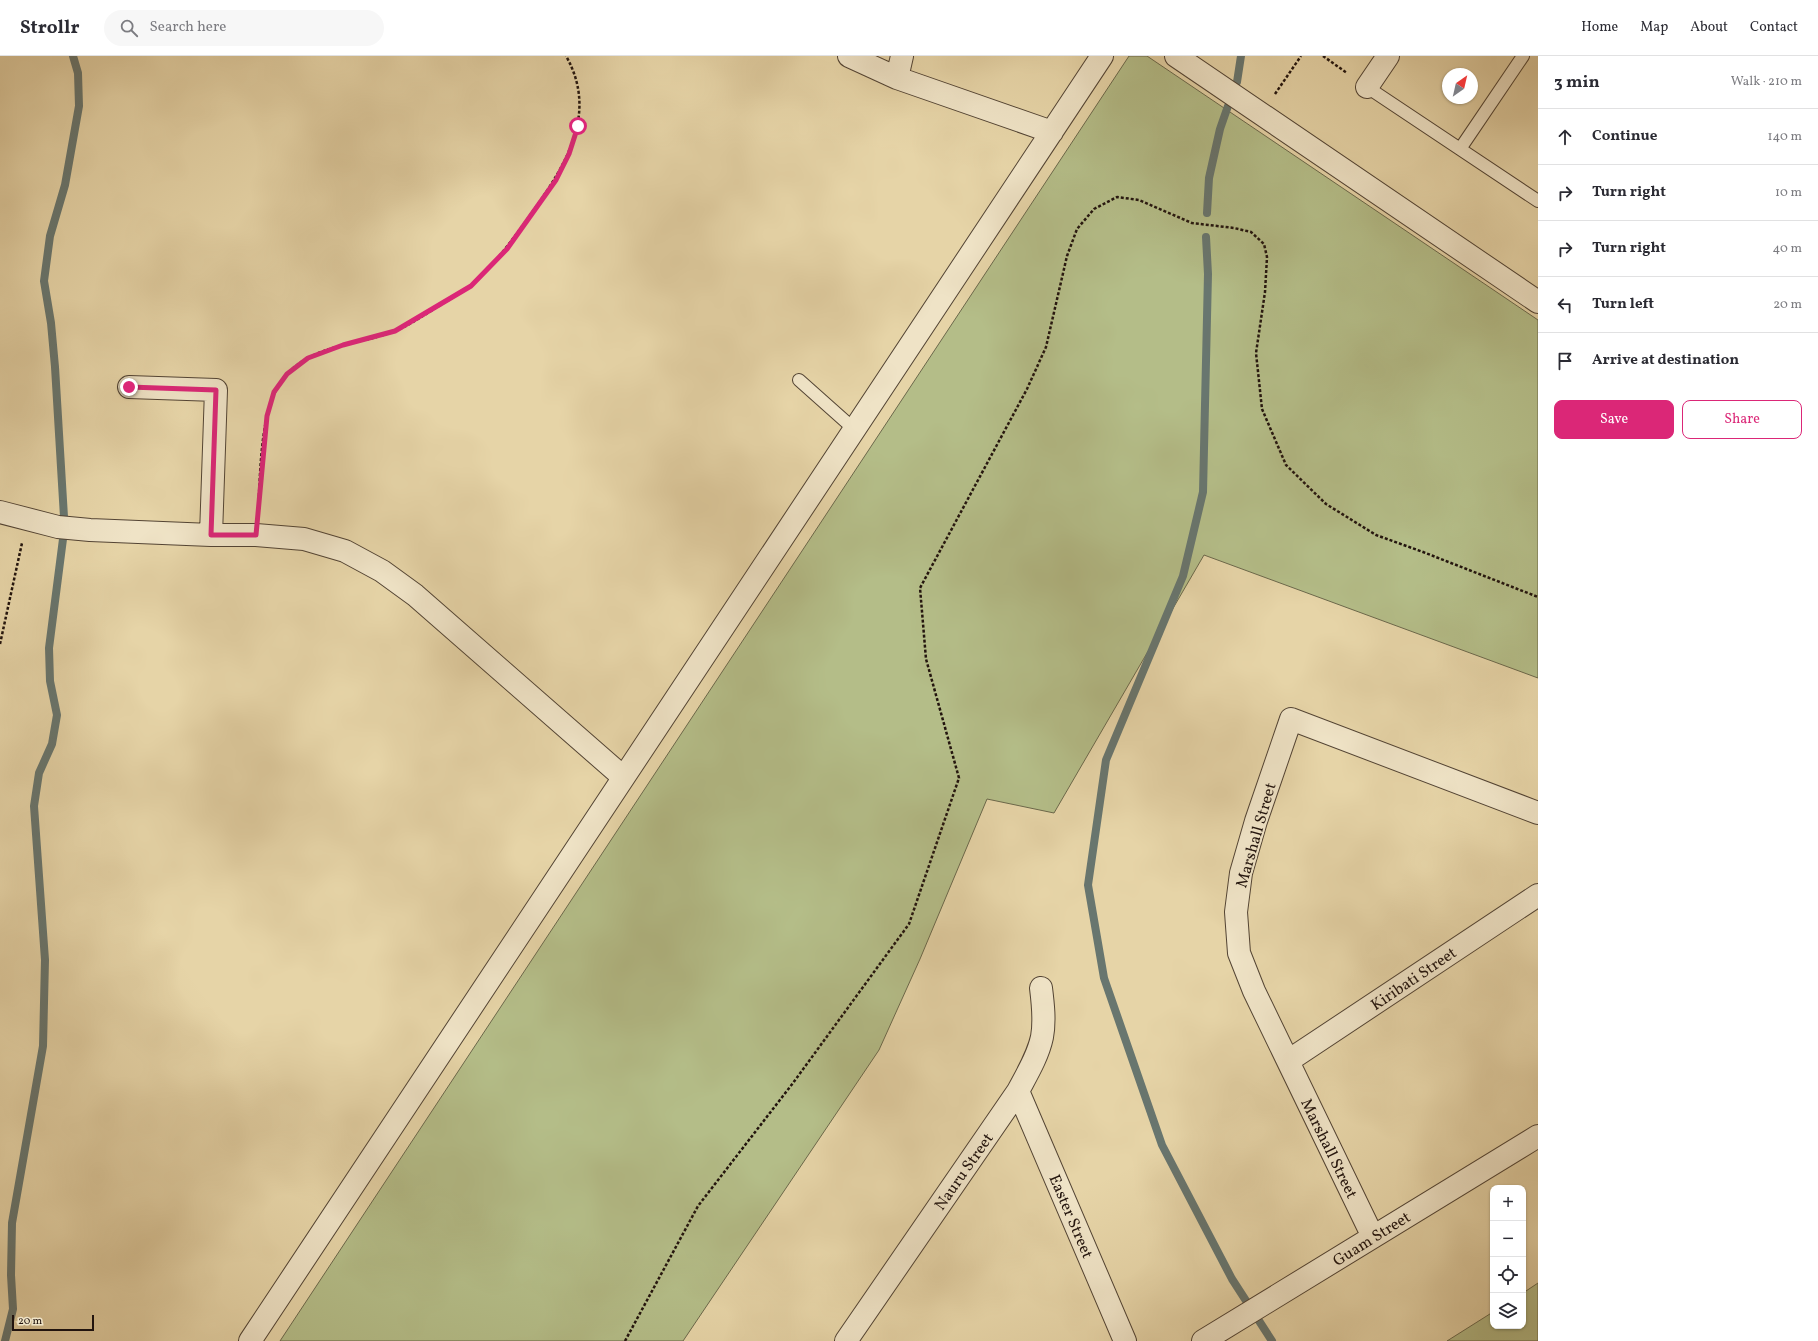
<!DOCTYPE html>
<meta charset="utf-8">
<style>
body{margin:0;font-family:Vollkorn,serif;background:#f7f7f7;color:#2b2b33}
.controls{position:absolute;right:12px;bottom:12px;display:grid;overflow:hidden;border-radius:8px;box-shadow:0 1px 3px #0004}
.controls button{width:36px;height:36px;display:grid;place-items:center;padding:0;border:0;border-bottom:1px solid #e1e1e2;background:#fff;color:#2b2b33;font:20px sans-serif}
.compass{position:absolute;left:1442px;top:12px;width:36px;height:36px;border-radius:50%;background:#fff;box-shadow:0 1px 3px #0004;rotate:34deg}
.scale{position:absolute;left:12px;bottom:10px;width:82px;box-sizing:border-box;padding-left:4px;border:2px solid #22140e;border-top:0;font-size:11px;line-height:14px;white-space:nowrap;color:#22140e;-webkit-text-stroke:3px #efe3c6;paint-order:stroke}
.stop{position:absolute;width:12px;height:12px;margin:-9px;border:3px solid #db2777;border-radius:50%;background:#fff}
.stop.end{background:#db2777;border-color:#fff;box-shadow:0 1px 4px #0008}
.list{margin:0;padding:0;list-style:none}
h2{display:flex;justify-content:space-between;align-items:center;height:52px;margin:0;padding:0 16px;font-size:17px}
h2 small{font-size:13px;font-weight:400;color:#7c7c81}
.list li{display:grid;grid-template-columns:26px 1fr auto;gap:12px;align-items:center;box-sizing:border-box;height:56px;padding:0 16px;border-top:1px solid #e1e1e2}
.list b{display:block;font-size:15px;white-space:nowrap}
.list em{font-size:13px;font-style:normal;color:#7c7c81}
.actions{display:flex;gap:8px;padding:12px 16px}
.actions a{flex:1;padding:9px 0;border:1px solid #db2777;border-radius:8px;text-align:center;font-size:14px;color:#db2777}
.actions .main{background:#db2777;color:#fff}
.icon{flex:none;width:22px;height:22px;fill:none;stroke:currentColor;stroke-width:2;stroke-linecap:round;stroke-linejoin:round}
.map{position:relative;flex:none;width:1538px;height:1285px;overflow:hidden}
header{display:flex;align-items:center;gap:24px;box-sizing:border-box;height:56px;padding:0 20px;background:#fff;border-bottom:1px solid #e1e1e2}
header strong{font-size:19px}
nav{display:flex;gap:22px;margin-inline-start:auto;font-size:14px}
.search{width:280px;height:36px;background:#f7f7f7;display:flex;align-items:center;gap:10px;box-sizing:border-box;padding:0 14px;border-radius:22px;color:#7c7c81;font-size:15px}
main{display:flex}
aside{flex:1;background:#fff}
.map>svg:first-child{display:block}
</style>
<header>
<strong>Strollr</strong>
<div class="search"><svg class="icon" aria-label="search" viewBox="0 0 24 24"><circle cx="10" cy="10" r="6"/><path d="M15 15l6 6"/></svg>Search here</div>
<nav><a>Home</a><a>Map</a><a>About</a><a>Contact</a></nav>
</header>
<main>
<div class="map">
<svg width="1538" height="1285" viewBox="0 0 1538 1285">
<rect width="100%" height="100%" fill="#e6d4a7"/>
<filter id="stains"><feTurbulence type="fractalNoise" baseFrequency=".005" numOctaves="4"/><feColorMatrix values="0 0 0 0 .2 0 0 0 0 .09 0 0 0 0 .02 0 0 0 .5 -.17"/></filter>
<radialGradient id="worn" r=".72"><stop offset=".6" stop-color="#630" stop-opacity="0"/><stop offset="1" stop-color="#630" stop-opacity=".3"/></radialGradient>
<path fill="#b4bd88" stroke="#6b684b" d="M1129,0H1147L1538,264V622L1204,499L1054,757L987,743L920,903L879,994L683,1285H280Z
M1538,1227V1285H1447L1493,1256V1270H1523V1237Z"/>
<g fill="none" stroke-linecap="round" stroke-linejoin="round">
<path stroke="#68766f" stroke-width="8" d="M1237,26L1241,0
M1207,157L1209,122L1220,73L1228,50
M1206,181L1208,218L1203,436L1183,520L1106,704L1088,829L1104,922L1162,1089L1232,1223L1272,1285
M64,461L55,311L51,267L44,225L50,180L65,129L79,50L78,17L73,0
M5,1285L13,1253L11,1219L12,1167L43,990L45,904L34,750L39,717L52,688L57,659L50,625L49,592L63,483"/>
<defs>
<path id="lane" d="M1367,31L1538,145
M1460,93L1523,0
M799,324L854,373"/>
<path id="street" d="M849,0L897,22L1052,76
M1176,0L1538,246
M897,22L902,0
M1367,31L1388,0
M129,331L216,334L211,479
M0,456L58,471L90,474L211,479H256L304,483L345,495L382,515L415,539L623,721
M1288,1005L1538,839
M1018,1035L1125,1285
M1373,1181L1254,935L1239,897L1236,856L1241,817L1256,765L1291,663L1538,757
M250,1285L1102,0
M846,1285L1018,1035C1027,1018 1038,1000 1042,981C1045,965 1043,948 1041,932
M1203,1285L1538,1080"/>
</defs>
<use href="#lane" stroke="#534434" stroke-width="14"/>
<use href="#street" stroke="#534434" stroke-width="24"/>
<path stroke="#22140e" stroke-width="2.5" stroke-dasharray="3 2" stroke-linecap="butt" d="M1323,0L1347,17
M1275,38L1301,0
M258,455C261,415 259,347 287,318C315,288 359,289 395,275C414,267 431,254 449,244C456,239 465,235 472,229C495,208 513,183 531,158C565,110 599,58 566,0
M0,588L22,487
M625,1285L698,1150L793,1027L909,868L959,722L926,603L920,532L1027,333L1046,291L1067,200L1077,173L1094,153L1117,141L1139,144L1192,167L1234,172L1251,176L1264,188L1267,201L1265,236L1256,297L1262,353L1286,409L1326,448L1376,479L1423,496L1538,541"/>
<use href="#lane" stroke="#efe3c6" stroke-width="12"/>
<use href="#street" stroke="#efe3c6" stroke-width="22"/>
</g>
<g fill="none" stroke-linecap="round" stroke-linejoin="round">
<path stroke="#db2777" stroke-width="5" d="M129,331L216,334L211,479H256L267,360L274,336L287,318L308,302L343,289L395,275L471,230L507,193L556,124L569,98L578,70"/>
</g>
<g text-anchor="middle" stroke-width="3.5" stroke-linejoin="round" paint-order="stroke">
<g font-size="16" fill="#22140e" stroke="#efe3c6">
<text transform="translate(1255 779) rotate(-74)" y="6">Marshall Street</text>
<text transform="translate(1413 922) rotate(-34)" y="6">Kiribati Street</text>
<text transform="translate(1330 1092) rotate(64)" y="6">Marshall Street</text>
<text transform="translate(963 1115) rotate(-55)" y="6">Nauru Street</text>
<text transform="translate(1072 1160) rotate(67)" y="6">Easter Street</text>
<text transform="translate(1371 1182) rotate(-32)" y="6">Guam Street</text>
</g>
</g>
<rect width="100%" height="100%" filter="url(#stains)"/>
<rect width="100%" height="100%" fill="url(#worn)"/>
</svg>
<div class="controls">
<button>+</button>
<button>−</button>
<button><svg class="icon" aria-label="locate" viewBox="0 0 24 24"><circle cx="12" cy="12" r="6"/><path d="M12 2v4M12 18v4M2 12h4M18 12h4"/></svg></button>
<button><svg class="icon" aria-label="layers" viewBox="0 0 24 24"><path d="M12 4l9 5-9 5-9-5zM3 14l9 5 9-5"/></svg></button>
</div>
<svg class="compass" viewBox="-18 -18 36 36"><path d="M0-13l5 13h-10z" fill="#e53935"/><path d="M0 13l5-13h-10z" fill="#7c7c81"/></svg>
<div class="scale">20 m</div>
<div class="stop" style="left:578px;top:70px"></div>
<div class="stop end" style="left:129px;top:331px"></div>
</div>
<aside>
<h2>3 min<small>Walk · 210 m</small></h2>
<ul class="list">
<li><svg class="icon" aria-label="ahead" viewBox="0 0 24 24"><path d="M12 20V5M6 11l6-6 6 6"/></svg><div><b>Continue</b></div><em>140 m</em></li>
<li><svg class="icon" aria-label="right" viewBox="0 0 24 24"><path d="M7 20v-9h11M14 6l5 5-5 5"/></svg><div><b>Turn right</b></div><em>10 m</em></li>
<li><svg class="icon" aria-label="right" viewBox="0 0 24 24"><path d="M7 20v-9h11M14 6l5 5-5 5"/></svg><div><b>Turn right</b></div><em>40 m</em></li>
<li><svg class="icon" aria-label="left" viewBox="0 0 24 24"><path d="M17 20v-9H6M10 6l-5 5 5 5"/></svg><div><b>Turn left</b></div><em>20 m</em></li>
<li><svg class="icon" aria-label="arrive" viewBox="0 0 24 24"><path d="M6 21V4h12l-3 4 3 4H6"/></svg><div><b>Arrive at destination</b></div></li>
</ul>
<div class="actions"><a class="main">Save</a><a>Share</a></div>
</aside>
</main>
